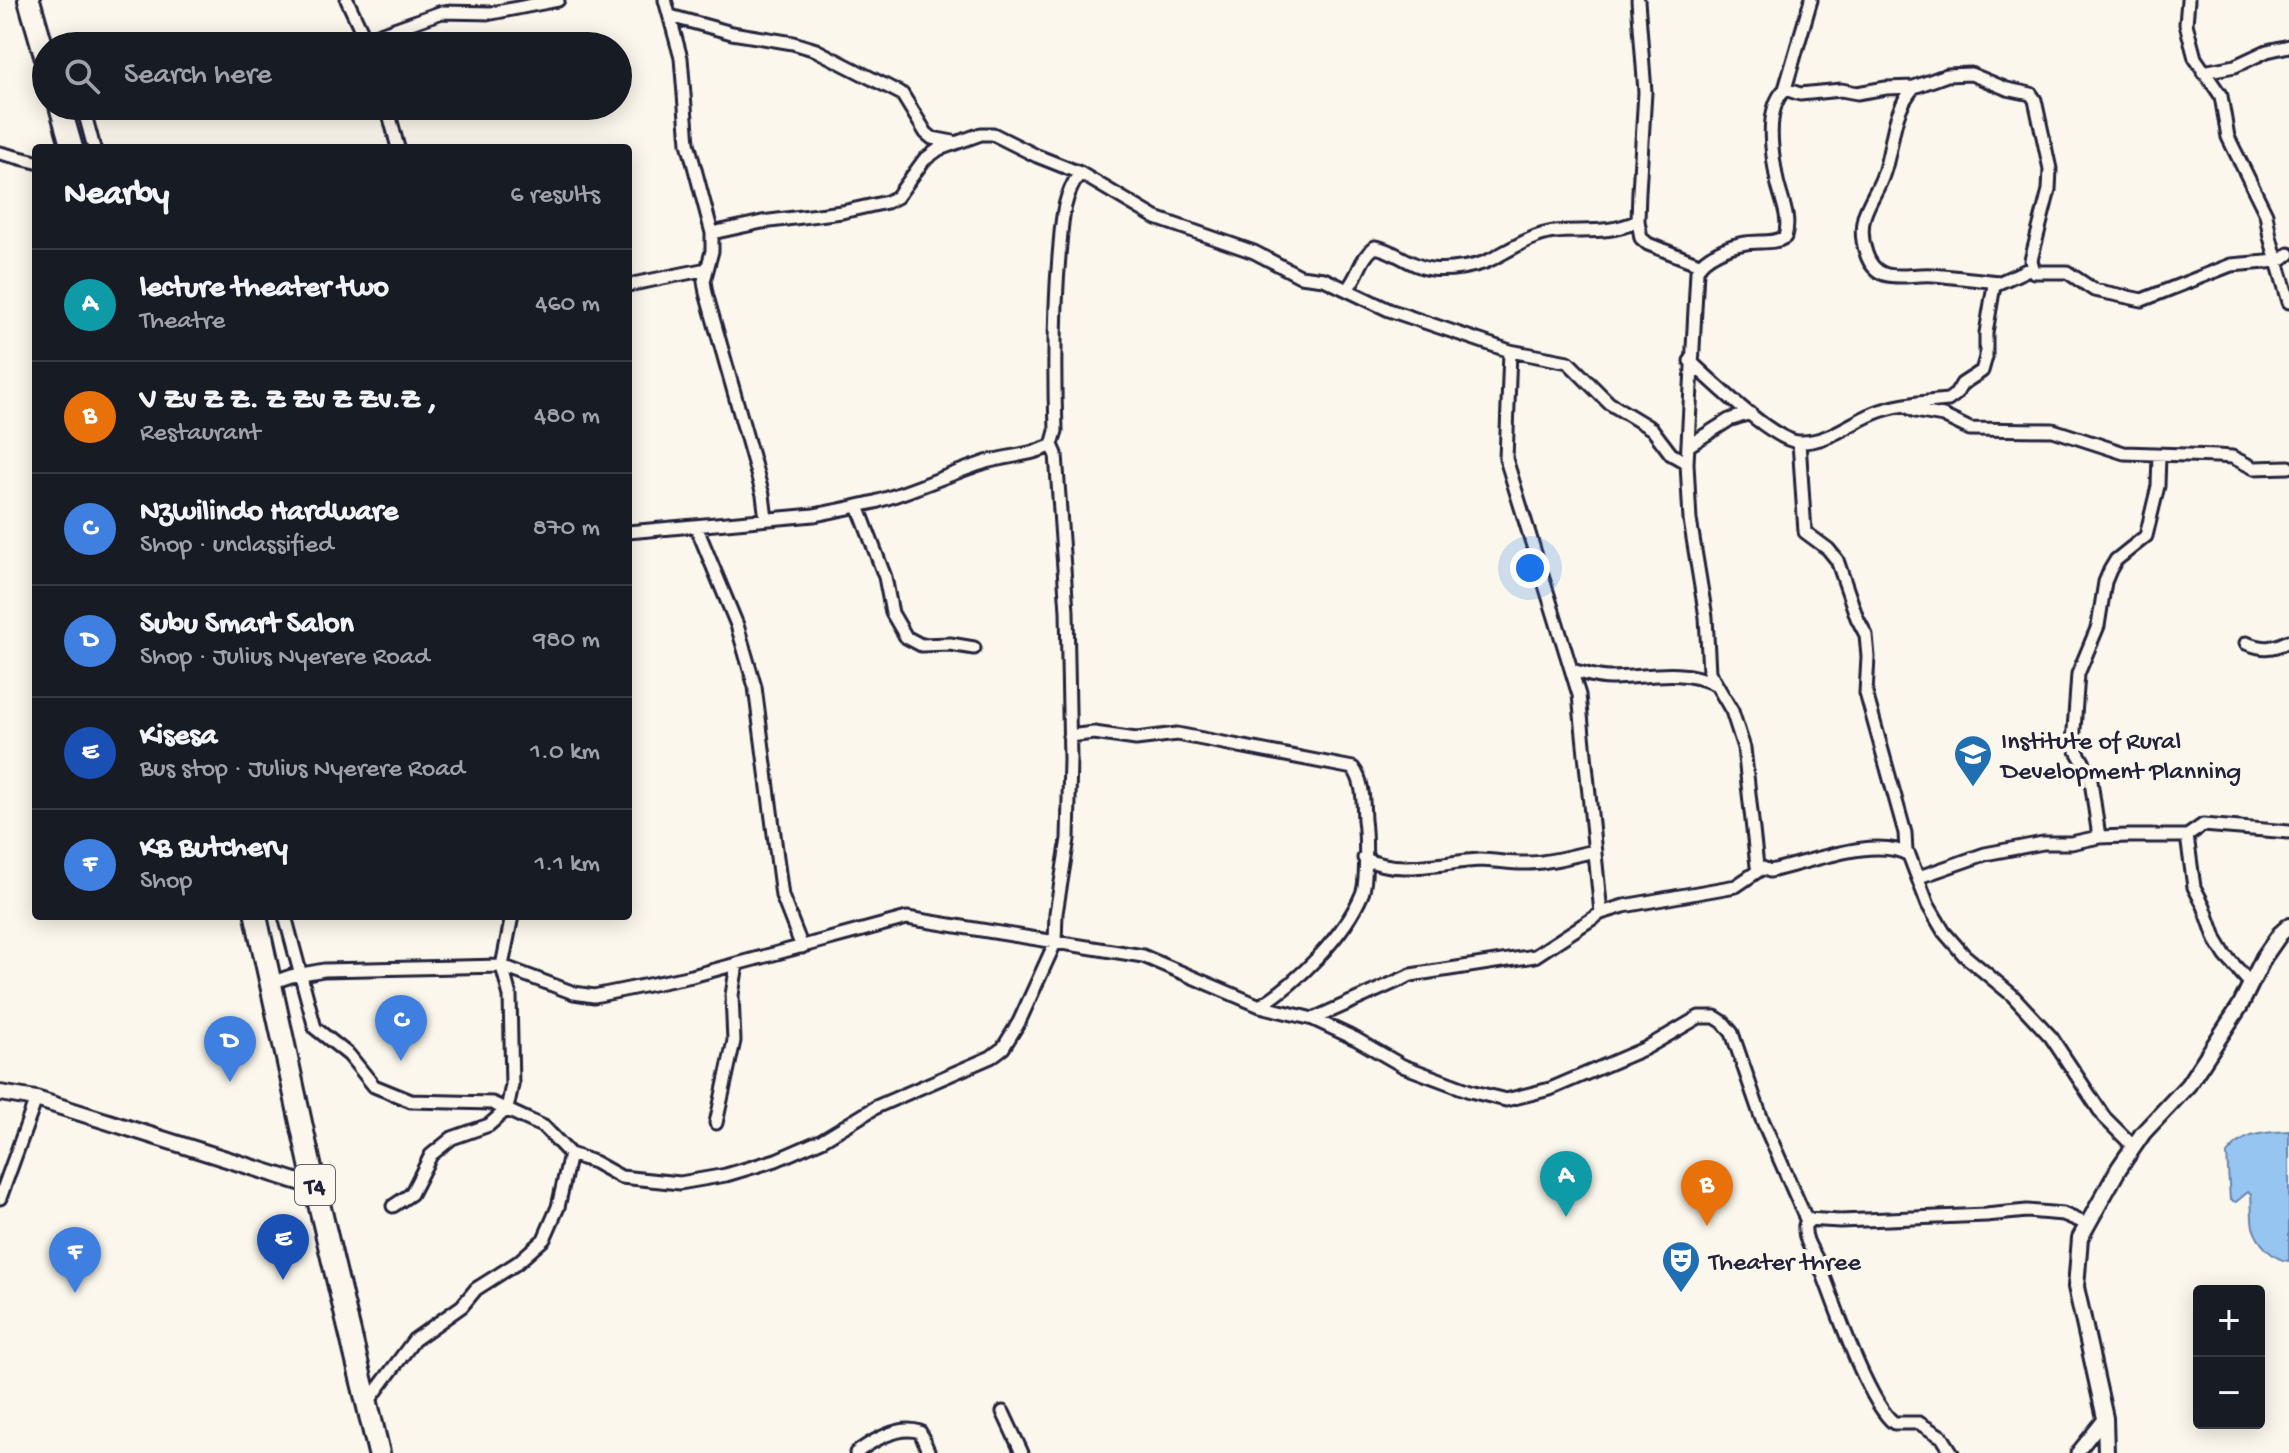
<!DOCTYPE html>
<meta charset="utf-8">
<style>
body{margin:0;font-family:"Gochi Hand",sans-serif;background:#242831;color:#f1f3f6}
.controls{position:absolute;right:24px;bottom:24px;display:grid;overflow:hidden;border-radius:8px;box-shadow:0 4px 20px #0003}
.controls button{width:72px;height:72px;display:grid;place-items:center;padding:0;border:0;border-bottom:2px solid #363941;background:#171b24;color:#f1f3f6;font:40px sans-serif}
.you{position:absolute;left:1530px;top:568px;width:28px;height:28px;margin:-20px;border:6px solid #fff;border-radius:50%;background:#1a73e8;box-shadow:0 0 0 12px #1a73e833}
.badge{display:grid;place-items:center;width:52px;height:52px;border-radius:50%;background:#db2777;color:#fff;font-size:26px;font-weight:700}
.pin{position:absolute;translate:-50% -66px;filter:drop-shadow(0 2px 4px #0008)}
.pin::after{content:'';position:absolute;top:42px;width:28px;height:24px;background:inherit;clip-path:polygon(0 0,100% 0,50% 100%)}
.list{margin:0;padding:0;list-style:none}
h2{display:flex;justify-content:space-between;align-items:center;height:104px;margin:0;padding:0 32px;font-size:34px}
h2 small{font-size:26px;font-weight:400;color:#9ea1a6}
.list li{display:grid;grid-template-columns:52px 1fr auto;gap:24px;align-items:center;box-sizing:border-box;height:112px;padding:0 32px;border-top:2px solid #363941}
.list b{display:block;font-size:30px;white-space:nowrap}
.list p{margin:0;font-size:26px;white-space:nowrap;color:#9ea1a6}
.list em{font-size:26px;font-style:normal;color:#9ea1a6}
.icon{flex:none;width:44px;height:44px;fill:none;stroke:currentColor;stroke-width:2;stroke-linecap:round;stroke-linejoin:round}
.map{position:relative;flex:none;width:2289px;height:1453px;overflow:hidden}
.search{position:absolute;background:#171b24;box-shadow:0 4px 20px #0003;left:32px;top:32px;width:600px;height:88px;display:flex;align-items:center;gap:20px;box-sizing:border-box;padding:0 28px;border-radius:44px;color:#9ea1a6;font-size:30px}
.panel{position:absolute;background:#171b24;box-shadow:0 4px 20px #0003;left:32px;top:144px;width:600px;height:776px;border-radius:8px}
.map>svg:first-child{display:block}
</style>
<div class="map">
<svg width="2289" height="1453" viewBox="0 0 2289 1453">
<rect width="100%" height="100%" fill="#fbf7ec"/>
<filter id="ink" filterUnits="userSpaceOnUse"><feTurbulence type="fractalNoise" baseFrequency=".0125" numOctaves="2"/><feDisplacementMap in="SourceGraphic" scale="16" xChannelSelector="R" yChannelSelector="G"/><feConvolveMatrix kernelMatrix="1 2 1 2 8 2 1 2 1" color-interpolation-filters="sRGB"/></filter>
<g filter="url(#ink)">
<path fill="#97c5f2" stroke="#6884a9" stroke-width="2" d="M2289,1131V1261C2274,1261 2257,1242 2253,1227C2251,1216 2252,1205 2251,1194L2248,1192L2236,1202L2230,1200L2227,1154C2244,1132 2263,1133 2289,1131Z"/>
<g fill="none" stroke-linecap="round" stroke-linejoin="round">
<defs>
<path id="street" d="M347,0L368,45
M665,0L681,58L688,143L712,233V251L704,281L706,293L763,495L766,519
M1638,0L1645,92L1639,192L1638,221L1641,238L1648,244L1699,264
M2188,0L2186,24L2195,58L2221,96L2228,137L2266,214L2270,237L2289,302
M670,16L732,33L793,43L816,50L902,94L926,133L932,138L953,142
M366,39L442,12L492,13L558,0
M314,46L363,36
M2203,72L2235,66L2267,51L2289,46
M1914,87C1889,116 1895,145 1882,178C1877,191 1868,203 1864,217C1861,229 1862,241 1866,253C1877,287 1906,273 1933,275C1956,277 1978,280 2000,282
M1785,89L1811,0
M387,106L398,148
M84,111L94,148
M0,153L36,162
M712,233L762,222L842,212L887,202L897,197L924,160L939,149L981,134H993L1037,156L1080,173L1156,218L1254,252L1300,276L1324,279L1389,310L1510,351L1568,362L1609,403L1652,429L1671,454L1687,463
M628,285L707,269
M1348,288C1359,275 1360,258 1375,247C1395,250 1411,267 1431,269C1449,271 1477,267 1492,259C1511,249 1532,235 1554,232C1585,229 1607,235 1638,221
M1510,351L1506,459L1579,695L1601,913
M1690,361C1711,380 1773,441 1799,442C1830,443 1853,420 1880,411C1901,404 1926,402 1948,400L1956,394L1962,384L1982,371L1986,357V333L1994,285L2031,268
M1906,406L1915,411L1943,416L1970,429L2053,430L2124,453L2217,456L2232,457L2254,468L2289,467
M1799,442L1805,532L1828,549L1837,560L1857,618L1866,635L1868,657L1866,693L1905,833L1906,852
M1688,446L1729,420L1750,413
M858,506L885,577L892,613L906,637L921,645L950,644L974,648
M696,526L737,625L755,687L782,896L802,947
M628,532L814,515C834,511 855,507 875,502C913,491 949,474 986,462C1007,456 1034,455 1052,445L1056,431C1054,372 1054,315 1059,256C1062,225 1061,199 1080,173
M2246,643C2264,650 2272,649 2289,641
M1572,670C1584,673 1596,678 1609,678C1645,678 1681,667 1715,684
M1069,736L1094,733L1136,739L1177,734L1353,768C1364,782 1363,803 1364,820C1366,834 1367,883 1362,894C1345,935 1297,983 1260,1006
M2187,836L2194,887L2204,906L2216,940L2225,955L2250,983
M2099,837L2090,774L2073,744L2078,674L2098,626L2105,582L2110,570L2116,560L2146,536L2158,486L2159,455
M1364,858C1397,876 1443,862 1479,860C1496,860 1512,864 1528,863C1550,863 1574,855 1595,851
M1919,877L1985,854L2043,843H2071L2099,837L2128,836H2187L2203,825L2289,832
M285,916L315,1028L349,1055L374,1086L411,1101L492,1103L544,1127L570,1154L594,1162L621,1177L680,1183L726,1175L776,1160L822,1140L878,1106L991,1057L1003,1048L1019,1022L1055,943L1056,913L1068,839L1070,760L1067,611L1056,454L1052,445
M271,983L291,976L324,970L502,966L574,993L594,996L692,976L907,918L1143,956L1260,1006L1313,1019L1356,1039L1403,1066L1470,1091L1506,1100L1550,1089L1646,1048L1699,1017H1715L1723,1022L1732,1033L1761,1117L1806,1219L1840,1221L1986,1215L2027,1211L2063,1214L2087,1224
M1313,1019L1411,975L1535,956L1601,913L1624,906L1736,886L1761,869
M716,1123L734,1041L732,995L737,964
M2134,1147L2104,1117L2051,1037L2012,995L1964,955L1944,932L1928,905L1909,855C1876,835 1808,863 1770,871L1757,866L1744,748L1732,711L1709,672L1706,617L1690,520L1687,463L1697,271C1702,256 1731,245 1746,243C1760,241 1774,244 1785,237C1791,217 1781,200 1777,181C1772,154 1764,110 1785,89L1800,94L1841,90L1857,93L1886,88L1914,87L1947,75L1971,74L2007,89L2031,94L2035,100L2050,169L2049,190L2031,260L2034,272H2067L2094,290L2142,300L2231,265L2278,261L2289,254
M0,1198L36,1099
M393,1206L411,1194L431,1155L452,1138L489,1125L507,1109L512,1085L510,996L502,966L512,916
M1810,1220L1805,1225C1803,1243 1817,1255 1822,1271C1835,1305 1868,1403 1894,1423H1919L1942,1437L1952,1453
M368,1402L414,1340L462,1306L476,1289L517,1263L544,1239L558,1207L570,1154
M1003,1412L1022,1453
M856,1453C872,1441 900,1424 920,1432L929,1453
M2077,1453L2105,1418"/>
<path id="secondary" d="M0,1093L36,1099L315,1187
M2106,1453L2105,1418L2076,1287L2080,1238L2119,1168L2143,1133L2188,1085L2240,1006L2264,957L2280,934L2289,926"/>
<path id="highway" d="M29,0L46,59
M60,106L72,148
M256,916L315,1187L379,1453"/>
</defs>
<use href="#street" stroke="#22223b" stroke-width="17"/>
<use href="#secondary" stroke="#22223b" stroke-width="20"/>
<use href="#highway" stroke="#22223b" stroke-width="26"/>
<use href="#street" stroke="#fbf7ec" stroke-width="11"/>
<use href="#secondary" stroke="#fbf7ec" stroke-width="14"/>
<use href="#highway" stroke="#fbf7ec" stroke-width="20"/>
</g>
</g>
<defs>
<symbol id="university-pin" viewBox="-11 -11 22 30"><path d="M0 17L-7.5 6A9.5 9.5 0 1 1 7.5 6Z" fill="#1f6fb2" stroke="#fbf7ec"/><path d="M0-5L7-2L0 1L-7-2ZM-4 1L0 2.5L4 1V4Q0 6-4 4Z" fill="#fff"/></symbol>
<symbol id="theatre-pin" viewBox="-11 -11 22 30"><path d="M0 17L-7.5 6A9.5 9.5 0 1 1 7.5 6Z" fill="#1f6fb2" stroke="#fbf7ec"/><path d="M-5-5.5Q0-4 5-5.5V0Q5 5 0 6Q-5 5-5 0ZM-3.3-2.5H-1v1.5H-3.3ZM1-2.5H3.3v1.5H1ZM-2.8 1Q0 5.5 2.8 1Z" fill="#fff"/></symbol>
</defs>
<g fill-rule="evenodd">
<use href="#university-pin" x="1951" y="732" width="44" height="60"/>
<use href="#theatre-pin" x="1659" y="1238" width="44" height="60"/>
</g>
<g text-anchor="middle" stroke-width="8" stroke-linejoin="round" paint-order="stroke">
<rect fill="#fbf7ec" stroke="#636270" stroke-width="2" x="295" y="1165" width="40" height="40" rx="6"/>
<g font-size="24" font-weight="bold" fill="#22223b">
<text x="315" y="1193">T4</text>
</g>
<g font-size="26" fill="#22223b" stroke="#fbf7ec" text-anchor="start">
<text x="2001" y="748">Institute of Rural<tspan x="2001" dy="30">Development Planning</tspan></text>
<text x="1709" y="1269">Theater three</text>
</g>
</g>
</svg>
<div class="controls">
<button>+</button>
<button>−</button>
</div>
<div class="you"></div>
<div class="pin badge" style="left:1566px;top:1217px;background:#0f9aa8">A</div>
<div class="pin badge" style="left:1707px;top:1226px;background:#e8710a">B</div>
<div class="pin badge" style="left:401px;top:1061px;background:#3f7fe0">C</div>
<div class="pin badge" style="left:230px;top:1082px;background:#3f7fe0">D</div>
<div class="pin badge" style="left:283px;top:1280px;background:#1a4fb4">E</div>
<div class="pin badge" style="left:75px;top:1293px;background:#3f7fe0">F</div>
<div class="search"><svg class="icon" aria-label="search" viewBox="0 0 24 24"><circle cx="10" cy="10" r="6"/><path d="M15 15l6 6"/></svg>Search here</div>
<section class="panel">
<h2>Nearby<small>6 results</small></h2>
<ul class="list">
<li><span class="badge" style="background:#0f9aa8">A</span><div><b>lecture theater two</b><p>Theatre</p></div><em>460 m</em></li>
<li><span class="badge" style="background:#e8710a">B</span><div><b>V Zv Z Z. Z Zv Z Zv.Z ,</b><p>Restaurant</p></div><em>480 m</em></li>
<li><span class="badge" style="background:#3f7fe0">C</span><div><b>Nzwilindo Hardware</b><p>Shop · unclassified</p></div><em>870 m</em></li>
<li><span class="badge" style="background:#3f7fe0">D</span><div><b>Subu Smart Salon</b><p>Shop · Julius Nyerere Road</p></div><em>980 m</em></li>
<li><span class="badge" style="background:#1a4fb4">E</span><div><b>Kisesa</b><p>Bus stop · Julius Nyerere Road</p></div><em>1.0 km</em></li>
<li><span class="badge" style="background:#3f7fe0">F</span><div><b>KB Butchery</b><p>Shop</p></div><em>1.1 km</em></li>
</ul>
</section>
</div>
